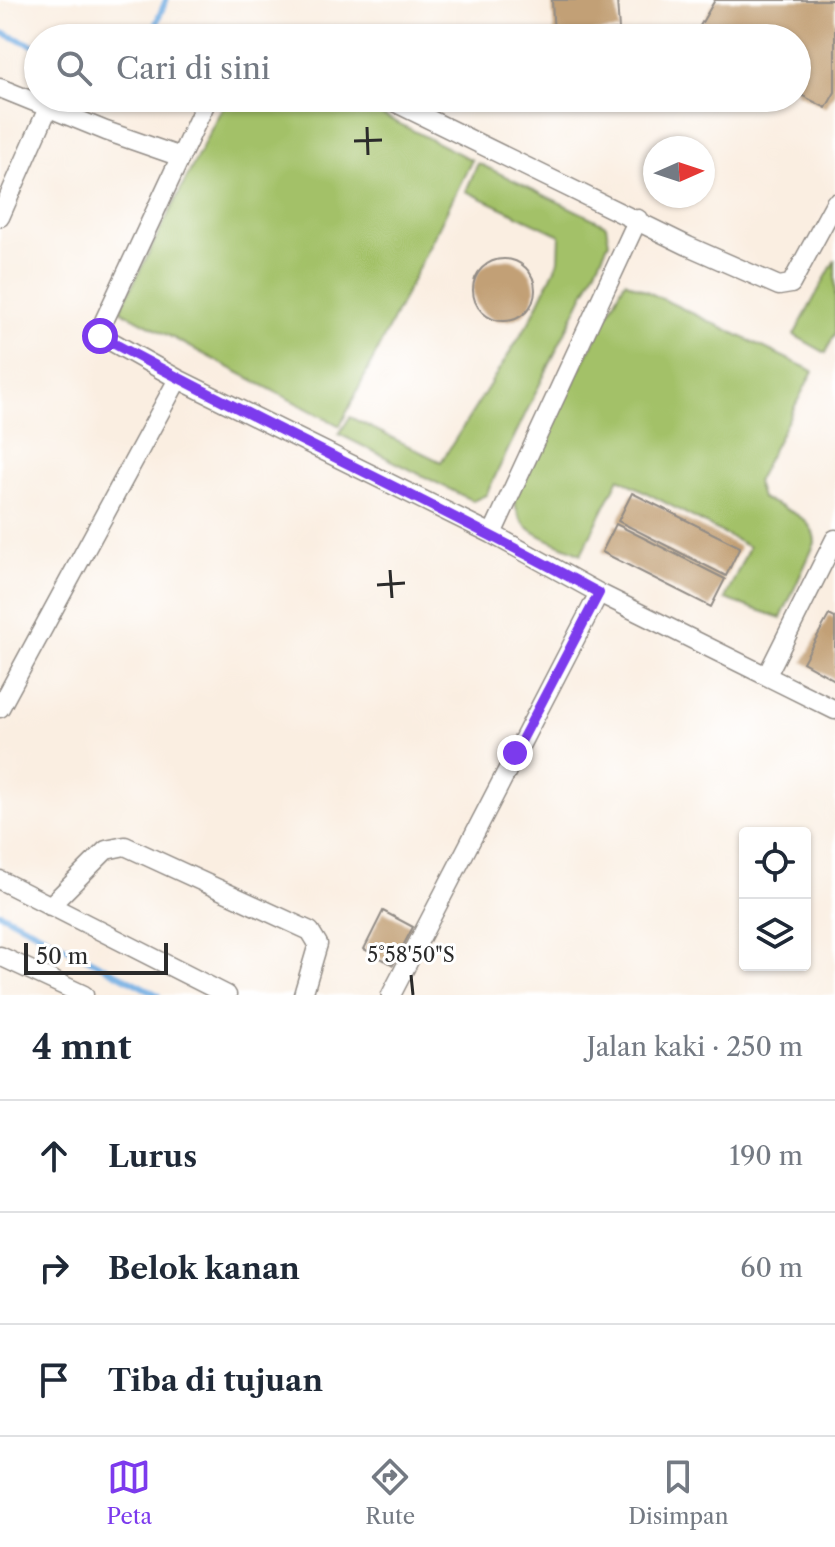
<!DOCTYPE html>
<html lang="id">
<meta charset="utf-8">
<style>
body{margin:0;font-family:"Libre Caslon Text",serif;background:#f2f2f3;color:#1f2937}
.controls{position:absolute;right:24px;bottom:24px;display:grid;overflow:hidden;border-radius:8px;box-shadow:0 2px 6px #0004}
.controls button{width:72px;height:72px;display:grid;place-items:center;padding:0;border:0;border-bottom:2px solid #e0e1e3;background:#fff;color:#1f2937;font:40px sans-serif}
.compass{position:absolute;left:643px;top:136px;width:72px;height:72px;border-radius:50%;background:#fff;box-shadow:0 2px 6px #0004;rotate:87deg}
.scale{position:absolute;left:24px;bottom:20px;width:144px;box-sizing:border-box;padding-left:8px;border:4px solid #2b2b2b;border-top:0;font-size:22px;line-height:28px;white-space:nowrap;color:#2b2b2b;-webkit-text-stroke:6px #fff;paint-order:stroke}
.stop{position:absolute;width:24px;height:24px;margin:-18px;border:6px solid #7c3aed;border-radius:50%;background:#fff}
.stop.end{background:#7c3aed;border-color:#fff;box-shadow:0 2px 8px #0008}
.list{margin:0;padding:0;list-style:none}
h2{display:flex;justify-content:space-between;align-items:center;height:104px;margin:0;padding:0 32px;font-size:34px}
h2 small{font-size:26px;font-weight:400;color:#747a83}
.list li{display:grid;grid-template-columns:52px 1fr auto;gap:24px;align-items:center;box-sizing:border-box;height:112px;padding:0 32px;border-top:2px solid #e0e1e3}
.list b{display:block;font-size:30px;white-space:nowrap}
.list em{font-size:26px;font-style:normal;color:#747a83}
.icon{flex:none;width:44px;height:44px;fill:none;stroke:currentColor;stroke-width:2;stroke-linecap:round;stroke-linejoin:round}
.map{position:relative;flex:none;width:835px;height:995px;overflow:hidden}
.search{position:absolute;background:#fff;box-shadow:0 2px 6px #0004;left:24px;right:24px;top:24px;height:88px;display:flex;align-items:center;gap:20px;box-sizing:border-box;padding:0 28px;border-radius:44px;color:#747a83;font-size:30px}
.sheet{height:440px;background:#fff}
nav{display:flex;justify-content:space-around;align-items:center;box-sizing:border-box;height:112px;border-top:2px solid #e0e1e3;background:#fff;font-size:22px;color:#747a83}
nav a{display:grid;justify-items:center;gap:4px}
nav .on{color:#7c3aed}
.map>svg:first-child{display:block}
</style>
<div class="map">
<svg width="835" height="995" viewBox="0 0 835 995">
<rect width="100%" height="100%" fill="#fff"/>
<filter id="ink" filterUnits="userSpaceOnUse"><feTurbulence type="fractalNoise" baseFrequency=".0125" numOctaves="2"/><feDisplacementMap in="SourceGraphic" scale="16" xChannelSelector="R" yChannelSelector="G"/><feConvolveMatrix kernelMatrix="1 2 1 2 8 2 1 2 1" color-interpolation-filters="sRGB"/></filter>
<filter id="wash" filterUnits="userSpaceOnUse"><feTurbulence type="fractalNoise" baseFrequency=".006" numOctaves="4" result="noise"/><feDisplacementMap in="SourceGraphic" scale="32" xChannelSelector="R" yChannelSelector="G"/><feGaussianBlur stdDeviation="1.8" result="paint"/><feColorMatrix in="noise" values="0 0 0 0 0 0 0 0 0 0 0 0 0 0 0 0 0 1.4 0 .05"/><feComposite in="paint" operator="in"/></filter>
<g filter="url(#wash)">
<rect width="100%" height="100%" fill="#faeee1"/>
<path fill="#a3c168" stroke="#67764a" stroke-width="2" d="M227,98H348L472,160L340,426L120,310Z
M478,163L606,225L609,242L486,495L473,501L339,434L350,417L441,462L531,319L559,260L560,235L466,191Z
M835,260V333L826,353L794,335Z
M625,281L813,371L756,482L761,498C782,508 815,516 815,543L781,618L725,599L749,547L619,478L581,554C551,539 514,534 515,496Z"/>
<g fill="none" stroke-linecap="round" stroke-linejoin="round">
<path stroke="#6face1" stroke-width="6" d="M0,32L38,47
M150,38L166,0
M0,913L158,995"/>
</g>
<g id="blocks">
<path fill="#c2a076" d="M552,0H617L619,30L554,35Z
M715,0H835V92L826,108L797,93V38H693Z
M473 290a31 31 0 1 1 62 0a31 31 0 1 1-62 0Z
M632,493L740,547L726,576L618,521Z
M616,524L725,579L711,607L602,552Z
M829,615L835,618V680L803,662Z
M383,911L413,927L393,965L364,949Z"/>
</g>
</g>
<g filter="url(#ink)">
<use href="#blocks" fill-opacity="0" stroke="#928c86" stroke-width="2"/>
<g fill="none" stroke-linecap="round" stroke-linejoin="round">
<defs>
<path id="minor" d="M250,38H262
M0,88L106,131L178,156
M386,98L688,246L779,286L791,284L835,203
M0,217L48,108
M178,379L98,334L208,98
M492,534L638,219
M767,675L835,539
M0,708L178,379L492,534L599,593L835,710
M0,880L227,995
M50,906L106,850L125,846L310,931L318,944L303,995
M0,956L84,995
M391,995L599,593"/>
</defs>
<use href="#minor" stroke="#928c86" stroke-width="21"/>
<use href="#minor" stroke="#fff" stroke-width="18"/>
</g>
</g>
<g fill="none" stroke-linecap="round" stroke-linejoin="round" filter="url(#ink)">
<path stroke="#7c3aed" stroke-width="10" d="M100,336C264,426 435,503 599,593L515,753"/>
</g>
<path fill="none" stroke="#2b2b2b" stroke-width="3" d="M367,127L368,155M354,141L382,140M390,570L392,598M377,585L405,583M411,975L413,995"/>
<g font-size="20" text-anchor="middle" fill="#2b2b2b" stroke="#fff" stroke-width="6" stroke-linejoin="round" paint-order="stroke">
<text x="411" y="962">5°58'50"S</text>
</g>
</svg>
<div class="controls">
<button><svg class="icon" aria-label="locate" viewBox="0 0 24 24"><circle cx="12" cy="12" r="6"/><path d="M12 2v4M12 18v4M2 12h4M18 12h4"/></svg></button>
<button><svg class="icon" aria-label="layers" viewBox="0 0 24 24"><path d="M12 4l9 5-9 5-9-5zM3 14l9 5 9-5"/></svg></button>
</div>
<svg class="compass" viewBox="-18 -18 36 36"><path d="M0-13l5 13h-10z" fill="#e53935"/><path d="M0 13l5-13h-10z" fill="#747a83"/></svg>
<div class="scale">50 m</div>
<div class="stop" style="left:100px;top:336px"></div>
<div class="stop end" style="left:515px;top:753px"></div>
<div class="search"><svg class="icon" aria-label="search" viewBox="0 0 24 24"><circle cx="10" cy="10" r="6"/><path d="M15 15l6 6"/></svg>Cari di sini</div>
</div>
<section class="sheet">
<h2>4 mnt<small>Jalan kaki · 250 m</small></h2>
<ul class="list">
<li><svg class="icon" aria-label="ahead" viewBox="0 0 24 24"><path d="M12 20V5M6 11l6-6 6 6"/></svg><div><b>Lurus</b></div><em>190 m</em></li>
<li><svg class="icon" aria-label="right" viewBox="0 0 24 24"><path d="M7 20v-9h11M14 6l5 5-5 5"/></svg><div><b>Belok kanan</b></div><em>60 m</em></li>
<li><svg class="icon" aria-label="arrive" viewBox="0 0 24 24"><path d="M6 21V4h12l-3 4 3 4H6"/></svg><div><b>Tiba di tujuan</b></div></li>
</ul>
</section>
<nav>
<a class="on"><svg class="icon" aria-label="map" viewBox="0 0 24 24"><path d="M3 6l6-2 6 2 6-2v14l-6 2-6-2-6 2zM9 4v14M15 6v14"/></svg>Peta</a>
<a><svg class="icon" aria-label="directions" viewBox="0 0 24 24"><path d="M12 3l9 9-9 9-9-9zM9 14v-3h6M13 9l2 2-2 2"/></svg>Rute</a>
<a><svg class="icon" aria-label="saved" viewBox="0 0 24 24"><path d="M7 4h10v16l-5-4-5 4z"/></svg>Disimpan</a>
</nav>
